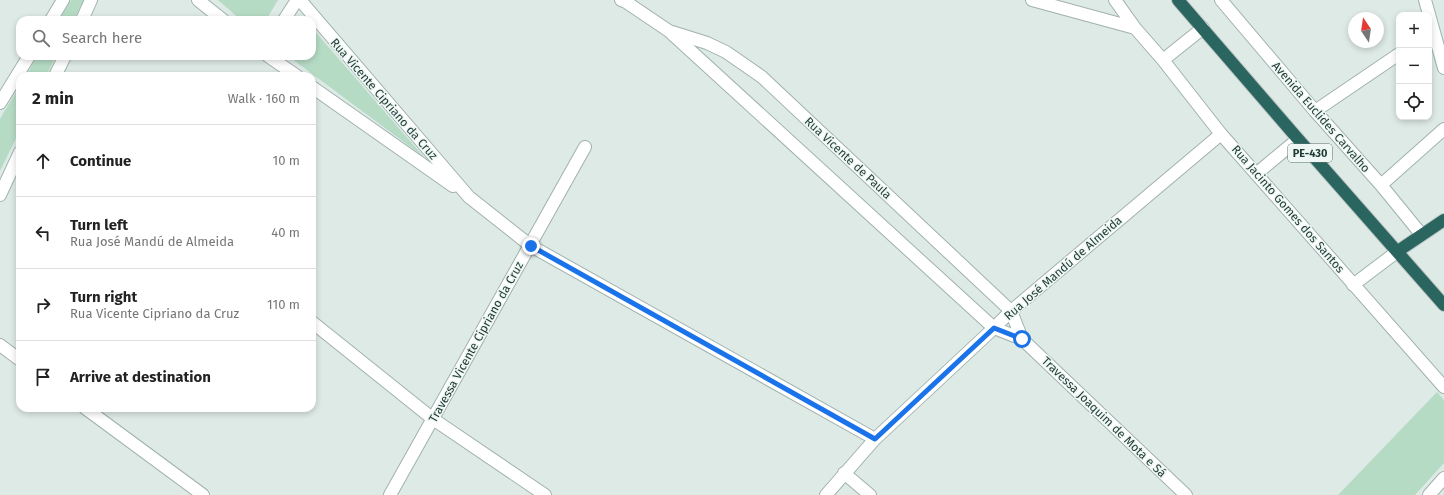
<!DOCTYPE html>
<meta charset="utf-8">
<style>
body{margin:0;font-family:"Fira Sans",sans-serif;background:#f2f2f2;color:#222}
.controls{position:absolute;right:12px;top:12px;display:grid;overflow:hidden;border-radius:8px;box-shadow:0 2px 6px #0003}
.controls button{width:36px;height:36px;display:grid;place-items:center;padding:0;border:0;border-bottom:1px solid #e0e0e0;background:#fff;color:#222;font:20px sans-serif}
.compass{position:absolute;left:1348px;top:12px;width:36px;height:36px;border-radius:50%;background:#fff;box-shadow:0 2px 6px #0003;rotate:347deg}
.stop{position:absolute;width:12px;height:12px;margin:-9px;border:3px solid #1a73e8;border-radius:50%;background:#fff}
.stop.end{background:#1a73e8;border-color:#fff;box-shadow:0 1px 4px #0008}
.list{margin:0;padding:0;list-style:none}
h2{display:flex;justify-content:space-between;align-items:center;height:52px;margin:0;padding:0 16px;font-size:17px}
h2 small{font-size:13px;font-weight:400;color:#767676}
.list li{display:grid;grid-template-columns:26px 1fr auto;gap:12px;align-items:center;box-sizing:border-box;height:72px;padding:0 16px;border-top:1px solid #e0e0e0}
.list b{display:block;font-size:15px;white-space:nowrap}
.list p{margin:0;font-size:13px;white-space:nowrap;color:#767676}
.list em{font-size:13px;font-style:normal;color:#767676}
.icon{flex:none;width:22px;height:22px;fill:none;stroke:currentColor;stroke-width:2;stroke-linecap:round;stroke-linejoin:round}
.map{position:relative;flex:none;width:1444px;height:495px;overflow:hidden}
.search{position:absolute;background:#fff;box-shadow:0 2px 6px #0003;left:16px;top:16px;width:300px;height:44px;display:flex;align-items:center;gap:10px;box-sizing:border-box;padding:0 14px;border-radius:12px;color:#767676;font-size:15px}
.panel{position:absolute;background:#fff;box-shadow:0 2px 6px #0003;left:16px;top:72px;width:300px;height:340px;border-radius:12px}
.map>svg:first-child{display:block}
</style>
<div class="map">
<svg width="1444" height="495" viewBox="0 0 1444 495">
<rect width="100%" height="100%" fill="#deeae6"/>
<path fill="#b6dbc5" d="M71,0H84L74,20H59Z
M218,0H278L266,20H241Z
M312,28L424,157L288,56H312Z
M37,56H56L46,76H26Z
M20,85V130L0,171V119Z
M1437,392L1444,400V463L1415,495H1338Z"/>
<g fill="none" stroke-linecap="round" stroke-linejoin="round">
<defs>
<path id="lane" d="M1315,111L1399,54"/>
<path id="street" d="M198,0L223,20
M300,0L469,197L531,246L875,439
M621,0L626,2L669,31L994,328L1022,339L1186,495
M1032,0L1135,28
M1115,0L1135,28L1163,60L1221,134L1444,387
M1221,0L1315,111L1381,185L1421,234
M51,20L63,0
M284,20L297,0
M672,32L707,43L726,52L762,77L1011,311L1022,339
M268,56L297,76
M1163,60L1203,28
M312,87L453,186
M0,103L29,56
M1256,174L1298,139
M1381,185L1444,129
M1353,285L1398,251
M312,322L433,419L545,495
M0,345L20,360
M85,408L203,495
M844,473L870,495
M390,495L585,147
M826,495L875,439L994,328L1011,311L1221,134
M1429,495L1444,478"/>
<path id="secondary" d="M1425,0L1444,68
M82,20L91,0
M55,76L65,56
M0,195L20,152"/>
<path id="highway" d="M1178,0L1298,139L1444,305
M1398,251L1444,220"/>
</defs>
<use href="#lane" stroke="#a1b1ad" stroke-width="14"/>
<use href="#street" stroke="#a1b1ad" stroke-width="14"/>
<use href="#secondary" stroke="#9db5af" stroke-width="14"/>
<use href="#highway" stroke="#bcc4c2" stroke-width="14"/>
<use href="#lane" stroke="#fff" stroke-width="12"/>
<use href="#street" stroke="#fff" stroke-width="12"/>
<use href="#secondary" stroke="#fff" stroke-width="12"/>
<use href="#highway" stroke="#2b6560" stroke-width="12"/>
</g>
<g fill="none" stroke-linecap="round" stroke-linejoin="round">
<path stroke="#1a73e8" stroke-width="5" d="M531,246L875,439L994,328L1022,339"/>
</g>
<g text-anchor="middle" stroke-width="3" stroke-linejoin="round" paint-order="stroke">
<rect fill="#eef7f3" stroke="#5d726e" stroke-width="1" x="1288" y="144" width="44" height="18" rx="3"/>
<g font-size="11" font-weight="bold" fill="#1f3935">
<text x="1310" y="157">PE-430</text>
</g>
<g font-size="12" fill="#1f3935" stroke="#eef7f3">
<text transform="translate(384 99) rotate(49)" y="4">Rua Vicente Cipriano da Cruz</text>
<text transform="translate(1321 117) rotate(49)" y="4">Avenida Euclides Carvalho</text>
<text transform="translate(848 158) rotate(43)" y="4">Rua Vicente de Paula</text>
<text transform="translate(1288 209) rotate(49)" y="4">Rua Jacinto Gomes dos Santos</text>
<text transform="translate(1063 268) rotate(-41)" y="4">Rua José Mandú de Almeida</text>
<text transform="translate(476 342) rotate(-61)" y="4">Travessa Vicente Cipriano da Cruz</text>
<text transform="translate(1104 417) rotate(44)" y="4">Travessa Joaquim de Mota e Sá</text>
</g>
</g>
</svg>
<div class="controls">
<button>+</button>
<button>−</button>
<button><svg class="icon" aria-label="locate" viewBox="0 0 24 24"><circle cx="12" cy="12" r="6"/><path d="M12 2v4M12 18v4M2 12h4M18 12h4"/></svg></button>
</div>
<svg class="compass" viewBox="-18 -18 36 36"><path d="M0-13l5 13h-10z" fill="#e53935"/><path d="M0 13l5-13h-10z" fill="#767676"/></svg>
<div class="stop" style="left:1022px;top:339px"></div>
<div class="stop end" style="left:531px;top:246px"></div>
<div class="search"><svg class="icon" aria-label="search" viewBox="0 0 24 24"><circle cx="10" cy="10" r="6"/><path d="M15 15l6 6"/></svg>Search here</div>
<section class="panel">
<h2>2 min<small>Walk · 160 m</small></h2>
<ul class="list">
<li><svg class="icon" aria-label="ahead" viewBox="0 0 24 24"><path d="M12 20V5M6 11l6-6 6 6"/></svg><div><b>Continue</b></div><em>10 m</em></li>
<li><svg class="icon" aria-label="left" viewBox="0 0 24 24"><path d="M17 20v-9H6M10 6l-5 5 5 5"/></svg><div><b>Turn left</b><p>Rua José Mandú de Almeida</p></div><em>40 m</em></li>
<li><svg class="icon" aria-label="right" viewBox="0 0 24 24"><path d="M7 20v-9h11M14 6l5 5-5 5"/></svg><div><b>Turn right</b><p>Rua Vicente Cipriano da Cruz</p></div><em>110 m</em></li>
<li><svg class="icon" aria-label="arrive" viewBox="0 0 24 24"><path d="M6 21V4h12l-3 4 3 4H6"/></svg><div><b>Arrive at destination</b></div></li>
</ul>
</section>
</div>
